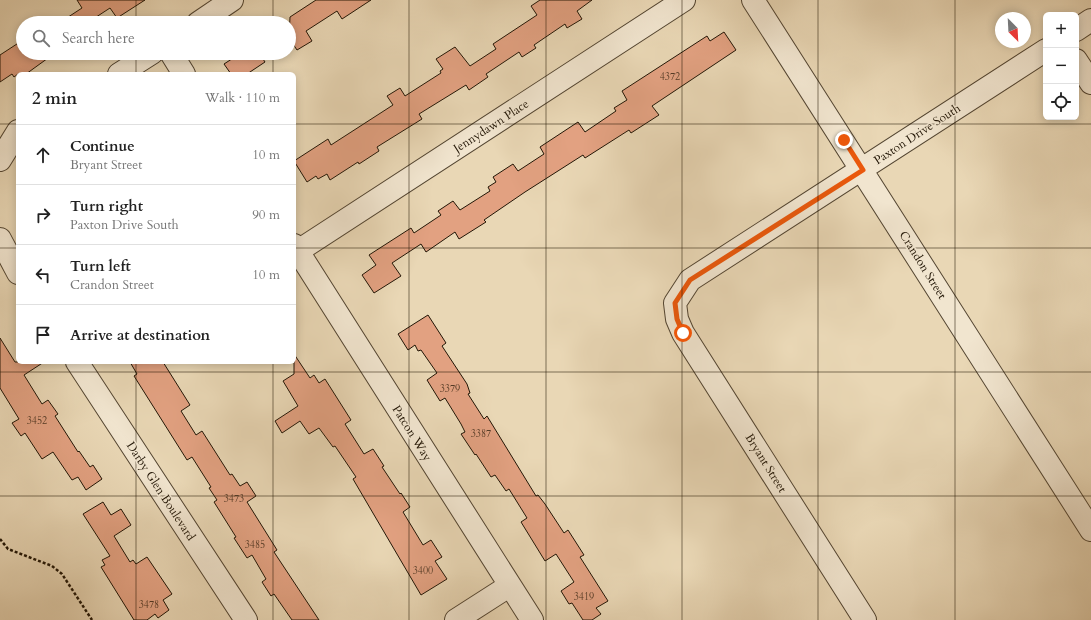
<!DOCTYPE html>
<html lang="en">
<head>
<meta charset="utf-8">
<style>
	body { margin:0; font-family:Cardo,serif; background:#f2f2f2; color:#222 }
	.controls { position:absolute; right:12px; top:12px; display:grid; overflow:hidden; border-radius:6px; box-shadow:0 2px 10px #0003 }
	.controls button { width:36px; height:36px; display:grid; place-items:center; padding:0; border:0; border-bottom:1px solid #e0e0e0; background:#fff; color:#222; font:20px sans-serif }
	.compass { position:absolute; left:995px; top:12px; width:36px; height:36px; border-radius:50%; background:#fff; box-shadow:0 2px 10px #0003; rotate:156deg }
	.stop { position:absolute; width:12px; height:12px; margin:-9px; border:3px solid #ea580c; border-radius:50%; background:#fff }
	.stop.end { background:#ea580c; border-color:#fff; box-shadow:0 1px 4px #0008 }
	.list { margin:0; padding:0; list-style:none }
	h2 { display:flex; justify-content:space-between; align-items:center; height:52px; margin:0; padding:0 16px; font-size:17px }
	h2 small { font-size:13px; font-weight:400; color:#767676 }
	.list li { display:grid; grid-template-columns:26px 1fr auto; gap:12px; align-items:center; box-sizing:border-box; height:60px; padding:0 16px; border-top:1px solid #e0e0e0 }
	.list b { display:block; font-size:15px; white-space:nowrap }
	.list p { margin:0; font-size:13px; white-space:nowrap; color:#767676 }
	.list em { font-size:13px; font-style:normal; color:#767676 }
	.icon { flex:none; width:22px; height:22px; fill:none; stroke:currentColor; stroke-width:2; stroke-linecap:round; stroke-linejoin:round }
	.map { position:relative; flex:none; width:1091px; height:620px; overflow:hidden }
	.search { position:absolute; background:#fff; box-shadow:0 2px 10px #0003; left:16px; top:16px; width:280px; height:44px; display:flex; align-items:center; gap:10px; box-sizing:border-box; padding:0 14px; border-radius:22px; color:#767676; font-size:15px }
	.panel { position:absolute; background:#fff; box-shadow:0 2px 10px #0003; left:16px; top:72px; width:280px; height:292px; border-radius:6px }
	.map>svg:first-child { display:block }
</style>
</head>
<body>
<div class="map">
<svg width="1091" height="620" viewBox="0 0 1091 620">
	<rect width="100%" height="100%" fill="#e9d7b5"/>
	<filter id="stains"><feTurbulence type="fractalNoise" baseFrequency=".005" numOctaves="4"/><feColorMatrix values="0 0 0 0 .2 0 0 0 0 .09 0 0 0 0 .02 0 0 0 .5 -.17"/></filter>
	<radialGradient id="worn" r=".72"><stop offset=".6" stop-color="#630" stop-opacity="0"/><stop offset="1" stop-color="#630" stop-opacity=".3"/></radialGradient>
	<path fill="#e2a181" stroke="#221606" d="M77,0H145L117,18L110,8L87,23H59L82,8Z
		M316,0H371L342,19L337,11L306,31L312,41L297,50L289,38L290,17Z
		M540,0H592L577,11L582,19L567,28L565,24L534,45L536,48L522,57L519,52L486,74L488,77L469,90L466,85L419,114L422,119L377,147L379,151L359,164L358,162L330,180L327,174L318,179L316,176L307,182L294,161L328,139L331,145L393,105L387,96L400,88L405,96L441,73L440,71L443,69L436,59L455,47L470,66L496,49L493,44L537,15L531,6Z
		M724,32L736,50L652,106L659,115L631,133L629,130L585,158L583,155L525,192L484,220L486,222L459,239L455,232L426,252L421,244L392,263L401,276L374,293L362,275L376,265L369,255L411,228L414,233L441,215L438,211L453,201L460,210L490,191L488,187L496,182L493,177L513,164L518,171L544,154L540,147L578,122L585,132L616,111L614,108L627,100L622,91L707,36L710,41Z
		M23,40V53H55L26,74H18L14,77L12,74L0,82V55Z
		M241,53H259L265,62L247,74H231L224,64Z
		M428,315L446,343L442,346L467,384L470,393L468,394L484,419L487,416L536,496L538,495L545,504L564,533L568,530L584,555L580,557L608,601L596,608L601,614L592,620H583L572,603L569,604L561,591L574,582L556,554L545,561L521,522L527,518L509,489L506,491L495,475L491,477L476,454L475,455L461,434L465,432L461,424L445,398L440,401L427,380L437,373L421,350L418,351L415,345L408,350L398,334Z
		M0,338L15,362H44L24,375L42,404L48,400L58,414L55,416L78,452L79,451L90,467L93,465L102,479L86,490L78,477L72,480L53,452L42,459L25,433L21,436L12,423L19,419L0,388Z
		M294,354L310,378L314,375L319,383L325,379L351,420L345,424L364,454L373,449L384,466L382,467L400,494L401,493L410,507L403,512L423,545L431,540L442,557L435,561L447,579L421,595L353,479L356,477L335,446L333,447L319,428L309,434L300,421L282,433L275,421L298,406L283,381L294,374Z
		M130,362H163L190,405L181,411L196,435L202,431L230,475L232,474L240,486L247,482L256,496L247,502L277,550L274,552L319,620H292L274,594L271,596L262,582L266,579L252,555L247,558L234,538L236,537L214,502L217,500L209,488L211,487L192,457L187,460L134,376L137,374Z
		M103,502L111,515L121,509L131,525L114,536L130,562L133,560L136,564L147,557L172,594L163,600L169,610L158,618L155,614L147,620H134L101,567L105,565L102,560L110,556L83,514Z"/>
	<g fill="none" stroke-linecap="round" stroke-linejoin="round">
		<defs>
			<path id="minor" d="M753,0L1091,530
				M198,23L232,0
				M1076,30L1091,20
				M171,53L184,74
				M1076,60L1091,83
				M119,74L152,53
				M0,160L18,131
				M0,239L18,273
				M294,245L532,620
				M298,251L684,0
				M77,362L246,620
				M456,620L509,586
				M865,620L683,333L677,319L675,303L690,280L1046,50"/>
		</defs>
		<use href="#minor" stroke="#544632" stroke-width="24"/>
		<path stroke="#221606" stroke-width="2.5" stroke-dasharray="3 2" stroke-linecap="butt" d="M0,539L8,549L52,566L62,574L92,620"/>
		<use href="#minor" stroke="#f1e5cf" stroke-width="22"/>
	</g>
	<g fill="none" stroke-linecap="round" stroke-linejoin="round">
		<path stroke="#ea580c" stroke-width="5" d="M683,333L677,319L675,303L690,280L863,170L844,140"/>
	</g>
	<path fill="none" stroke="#221606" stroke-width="1" stroke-opacity="0.55" d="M136,0V23M273,0V23M409,0V620M546,0V620M682,0V620M818,0V620M955,0V620M136,53V74M273,53V74M0,124H18M294,124H1091M0,248H18M294,248H1091M136,362V620M273,362V620M0,372H1091M0,496H1091"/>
	<g text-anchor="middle" stroke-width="3" stroke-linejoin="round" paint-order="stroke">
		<g font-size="10" fill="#523925">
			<text x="670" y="80">4372</text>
			<text x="450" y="392">3379</text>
			<text x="37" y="424">3452</text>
			<text x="481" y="437">3387</text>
			<text x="234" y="502">3473</text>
			<text x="255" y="548">3485</text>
			<text x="423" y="574">3400</text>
			<text x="584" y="600">3419</text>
			<text x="149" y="608">3478</text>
		</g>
		<g font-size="12" fill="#221606" stroke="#f1e5cf">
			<text transform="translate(491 126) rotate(-33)" y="4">Jennydawn Place</text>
			<text transform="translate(917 134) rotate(-33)" y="4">Paxton Drive South</text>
			<text transform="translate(923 265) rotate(58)" y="4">Crandon Street</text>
			<text transform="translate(412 433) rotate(58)" y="4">Patcon Way</text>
			<text transform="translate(766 463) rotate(58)" y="4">Bryant Street</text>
			<text transform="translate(161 491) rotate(57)" y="4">Darby Glen Boulevard</text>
		</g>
	</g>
	<rect width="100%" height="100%" filter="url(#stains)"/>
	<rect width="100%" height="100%" fill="url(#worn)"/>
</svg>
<div class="controls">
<button>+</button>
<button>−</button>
<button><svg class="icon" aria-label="locate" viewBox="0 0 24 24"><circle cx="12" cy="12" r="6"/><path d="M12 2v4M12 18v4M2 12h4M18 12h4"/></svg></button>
</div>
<svg class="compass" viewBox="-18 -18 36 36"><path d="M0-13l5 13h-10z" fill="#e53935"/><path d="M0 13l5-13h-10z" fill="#767676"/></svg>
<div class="stop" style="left:683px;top:333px"></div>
<div class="stop end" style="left:844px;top:140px"></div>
<div class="search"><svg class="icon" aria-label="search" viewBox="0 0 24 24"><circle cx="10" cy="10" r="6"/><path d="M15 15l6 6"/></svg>Search here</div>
<section class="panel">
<h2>2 min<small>Walk · 110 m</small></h2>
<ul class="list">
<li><svg class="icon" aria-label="ahead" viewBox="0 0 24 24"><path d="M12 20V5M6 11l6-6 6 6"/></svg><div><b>Continue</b><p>Bryant Street</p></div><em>10 m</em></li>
<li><svg class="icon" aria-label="right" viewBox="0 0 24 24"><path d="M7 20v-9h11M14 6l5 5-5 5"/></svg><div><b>Turn right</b><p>Paxton Drive South</p></div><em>90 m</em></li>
<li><svg class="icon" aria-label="left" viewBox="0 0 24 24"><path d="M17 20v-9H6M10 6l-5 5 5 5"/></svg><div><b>Turn left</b><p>Crandon Street</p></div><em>10 m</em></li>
<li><svg class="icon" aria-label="arrive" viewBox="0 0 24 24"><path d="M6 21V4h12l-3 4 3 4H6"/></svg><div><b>Arrive at destination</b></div></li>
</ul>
</section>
</div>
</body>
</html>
